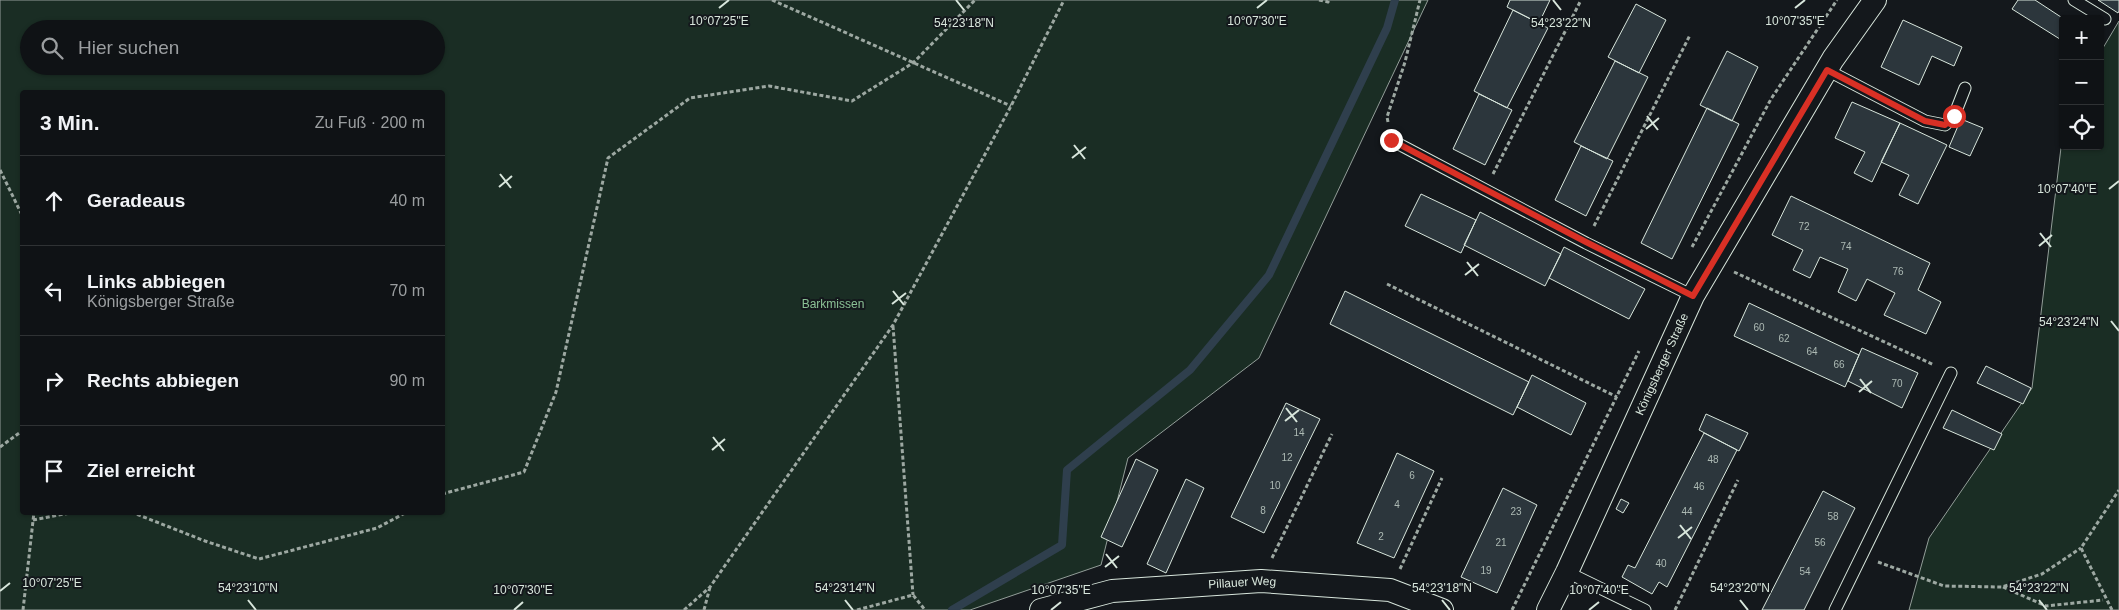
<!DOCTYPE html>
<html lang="de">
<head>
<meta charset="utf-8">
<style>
	body { margin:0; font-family:Helvetica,sans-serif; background:#181b1e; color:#f1f3f6 }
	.controls { position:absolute; right:15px; top:15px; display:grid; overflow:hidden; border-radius:5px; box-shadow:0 1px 4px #0004 }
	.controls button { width:45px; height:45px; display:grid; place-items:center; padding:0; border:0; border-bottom:1px solid #2f3234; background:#0f1215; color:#f1f3f6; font:25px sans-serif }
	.stop { position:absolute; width:15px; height:15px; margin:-11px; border:4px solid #d93025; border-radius:50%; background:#fff }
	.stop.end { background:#d93025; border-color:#fff; box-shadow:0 1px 5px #0008 }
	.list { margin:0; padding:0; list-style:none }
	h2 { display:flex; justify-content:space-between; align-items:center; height:65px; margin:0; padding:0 20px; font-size:21px }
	h2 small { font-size:16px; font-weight:400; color:#9b9ea0 }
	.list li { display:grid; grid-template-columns:32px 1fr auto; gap:15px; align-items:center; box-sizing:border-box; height:90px; padding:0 20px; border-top:1px solid #2f3234 }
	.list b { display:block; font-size:19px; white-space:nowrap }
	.list p { margin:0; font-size:16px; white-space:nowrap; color:#9b9ea0 }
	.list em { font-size:16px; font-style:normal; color:#9b9ea0 }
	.icon { flex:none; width:28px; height:28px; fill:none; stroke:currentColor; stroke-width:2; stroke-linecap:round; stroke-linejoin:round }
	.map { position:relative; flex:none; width:2119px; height:610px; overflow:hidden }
	.search { position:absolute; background:#0f1215; box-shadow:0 1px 4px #0004; left:20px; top:20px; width:425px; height:55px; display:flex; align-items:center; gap:12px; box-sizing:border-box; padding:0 18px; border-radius:28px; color:#9b9ea0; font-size:19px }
	.panel { position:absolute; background:#0f1215; box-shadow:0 1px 4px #0004; left:20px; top:90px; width:425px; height:425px; border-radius:5px }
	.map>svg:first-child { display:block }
</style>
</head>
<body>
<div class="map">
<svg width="2119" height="610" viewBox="0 0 2119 610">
	<rect width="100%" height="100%" fill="#14181c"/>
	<path fill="#1a2d24" stroke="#939e99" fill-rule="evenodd" d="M0,0H1428L1259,358L1128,458L1101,565L970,610H0ZM29,29H436V66H29ZM22,92H442V512H22Z
		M2119,21V610H1909L1929,538L2032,388L2063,131V146H2100V53Z"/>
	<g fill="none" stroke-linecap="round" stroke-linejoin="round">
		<path stroke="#2f3f4d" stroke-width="8" d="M952,610L1062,545L1067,470L1190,370L1269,275L1387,28L1395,0"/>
	</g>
	<path fill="#2c363c" stroke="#d8e6dc" d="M1510,0H1550L1539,23L1507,7Z
		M2018,0H2035L2064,19H2063V41L2012,9Z
		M2098,0H2119V11L2118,13Z
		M1636,4L1666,20L1639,73L1608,57Z
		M1513,10L1548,28L1507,108L1474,91Z
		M1903,20L1962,47L1954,66L1932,56L1919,85L1881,67Z
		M1727,51L1758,67L1732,121L1700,105Z
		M1615,61L1648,77L1607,159L1574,142Z
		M1479,94L1512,110L1485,165L1453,149Z
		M1852,102L1900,123L1872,182L1854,173L1865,152L1835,138Z
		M1707,108L1739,124L1672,259L1641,243Z
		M1961,119L1983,128L1970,156L1949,147Z
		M1900,123L1947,145L1918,204L1899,195L1909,175L1881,162Z
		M1581,146L1613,161L1586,216L1555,200Z
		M1421,194L1476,220L1461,253L1405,226Z
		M1791,196L1930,263L1918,290L1941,302L1926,334L1884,315L1895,293L1867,279L1856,301L1838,292L1848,269L1820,257L1810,278L1793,270L1803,250L1772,235Z
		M1480,212L1561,254L1545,286L1464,245Z
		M1564,247L1645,289L1629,319L1549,278Z
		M1345,291L1529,382L1513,415L1330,324Z
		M1749,303L1859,355L1845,387L1734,336Z
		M1862,348L1918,373L1902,408L1848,381Z
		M1986,366L2031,388L2023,404L1977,383Z
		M1532,375L1586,403L1571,435L1517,407Z
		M1286,403L1320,419L1264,533L1231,517Z
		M1952,410L2002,434L1994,450L1943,428Z
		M1706,414L1748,433L1739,451L1699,430Z
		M1704,433L1737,450L1667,587L1659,582L1652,594L1622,577L1628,565L1635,568Z
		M1397,453L1434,471L1394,558L1357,543Z
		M1136,459L1158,470L1122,547L1101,537Z
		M1186,479L1204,488L1166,573L1147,564Z
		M1503,488L1537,505L1497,593L1461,577Z
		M1823,491L1855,508L1804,610H1762Z
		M1621,499L1629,503L1623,513L1616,509Z"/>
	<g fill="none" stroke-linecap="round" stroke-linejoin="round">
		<defs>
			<path id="lane" d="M2074,0L2105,19
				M1827,70L1925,121L1945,125L1954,116L1965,88
				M1391,140L1586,243L1693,296
				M1567,572L1645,610
				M1835,610L1951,373"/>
			<g id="street">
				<path id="s1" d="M1041,610L1112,591L1261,581L1390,590L1442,610"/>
				<path id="s2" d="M1548,610L1567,572L1693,296L1833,59L1875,0"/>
			</g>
		</defs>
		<use href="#lane" stroke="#d8e6dc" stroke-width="13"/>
		<use href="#street" stroke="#d8e6dc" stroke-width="24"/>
		<path stroke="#9da8a2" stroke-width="3" stroke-dasharray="4 2.5" stroke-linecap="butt" d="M772,0L1011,106
			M1319,0L1328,2L1329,0
			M1388,122L1387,117L1405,62L1420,0
			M0,170L22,215
			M1493,174L1581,0
			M1594,226L1690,35
			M1692,247L1771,99L1837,0
			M1734,272L1934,365
			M1387,284L1617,397
			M893,326L913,595
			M0,447L22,431
			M442,494L524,472L556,392L608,158L690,98L769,86L852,101L913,63L975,0
			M131,512L205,541L259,559L377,528L407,512
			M33,520L75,512
			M1272,558L1332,434
			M1878,562L1944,586L2002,587L2042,574L2081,548
			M1400,569L1442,478
			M2003,587L2046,606L2103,600
			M23,610L34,512
			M684,610L710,587L893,325L1011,106L1064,0
			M704,610L710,587
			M857,610L913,595L925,610
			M1512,610L1639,351
			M1675,610L1738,480
			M2112,610L2081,548L2119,490"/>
		<use href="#lane" stroke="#14181c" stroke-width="11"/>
		<use href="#street" stroke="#14181c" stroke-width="22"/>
	</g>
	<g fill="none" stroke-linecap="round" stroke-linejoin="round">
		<path stroke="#d93025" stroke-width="6" d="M1391,140L1586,242L1693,296L1827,70L1925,121L1945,125L1954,116"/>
	</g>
	<path fill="none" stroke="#d8e6dc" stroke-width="2" d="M956,0L964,10M1553,0L1561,10M719,8L729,0M1257,8L1267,0M1795,8L1805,0M1647,116L1658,130M1646,129L1659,118M1074,145L1085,159M1072,158L1086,147M500,174L511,188M499,187L512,176M2109,189L2119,181M2040,233L2051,247M2039,246L2052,235M1467,262L1478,276M1465,275L1479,264M893,291L904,305M892,304L906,293M2111,321L2119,331M1860,379L1871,393M1859,392L1872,381M1286,408L1297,422M1285,421L1299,410M713,437L724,451M712,450L725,439M1680,525L1691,539M1678,538L1692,527M1106,554L1117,568M1105,567L1119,556M0,591L10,583M248,600L256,610M845,600L853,610M1442,600L1450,610M1740,600L1748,610M2039,600L2047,610M514,610L523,602M1051,610L1061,602M1589,610L1599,602"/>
	<g text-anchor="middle" stroke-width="4" stroke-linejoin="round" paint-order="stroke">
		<g font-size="10" fill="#adbab4">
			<text x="1804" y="230">72</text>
			<text x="1846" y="250">74</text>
			<text x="1898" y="275">76</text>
			<text x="1759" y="331">60</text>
			<text x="1784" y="342">62</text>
			<text x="1812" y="355">64</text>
			<text x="1839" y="368">66</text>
			<text x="1897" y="387">70</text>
			<text x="1299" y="436">14</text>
			<text x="1287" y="461">12</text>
			<text x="1713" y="463">48</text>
			<text x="1412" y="479">6</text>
			<text x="1275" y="489">10</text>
			<text x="1699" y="490">46</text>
			<text x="1397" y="508">4</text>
			<text x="1263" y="514">8</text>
			<text x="1516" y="515">23</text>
			<text x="1687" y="515">44</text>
			<text x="1833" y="520">58</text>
			<text x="1381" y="540">2</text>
			<text x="1501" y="546">21</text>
			<text x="1820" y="546">56</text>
			<text x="1661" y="567">40</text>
			<text x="1486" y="574">19</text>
			<text x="1805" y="575">54</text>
		</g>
		<g font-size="12" fill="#8ac095" stroke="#14181c">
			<text x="833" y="308">Barkmissen</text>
		</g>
		<g font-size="12" fill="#d8e6dc" stroke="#14181c">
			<text dy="4" stroke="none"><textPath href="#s2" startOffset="271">Königsberger Straße</textPath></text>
			<text dy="4" stroke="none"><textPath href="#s1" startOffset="204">Pillauer Weg</textPath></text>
		</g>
	</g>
	<g font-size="12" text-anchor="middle" fill="#d8e6dc" stroke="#14181c" stroke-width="4" stroke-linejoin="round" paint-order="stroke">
		<text x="719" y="25">10°07'25"E</text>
		<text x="1257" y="25">10°07'30"E</text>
		<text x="1795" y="25">10°07'35"E</text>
		<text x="964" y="27">54°23'18"N</text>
		<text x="1561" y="27">54°23'22"N</text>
		<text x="2067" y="193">10°07'40"E</text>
		<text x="2069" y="326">54°23'24"N</text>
		<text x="52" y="587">10°07'25"E</text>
		<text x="248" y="592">54°23'10"N</text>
		<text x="845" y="592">54°23'14"N</text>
		<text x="1442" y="592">54°23'18"N</text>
		<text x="1740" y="592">54°23'20"N</text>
		<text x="2039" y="592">54°23'22"N</text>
		<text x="523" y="594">10°07'30"E</text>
		<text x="1061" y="594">10°07'35"E</text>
		<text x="1599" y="594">10°07'40"E</text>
	</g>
</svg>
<div class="controls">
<button>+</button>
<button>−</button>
<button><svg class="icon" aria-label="locate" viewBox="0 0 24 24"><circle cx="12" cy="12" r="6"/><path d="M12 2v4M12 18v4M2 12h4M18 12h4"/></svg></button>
</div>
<div class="stop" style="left:1954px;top:116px"></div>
<div class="stop end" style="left:1391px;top:140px"></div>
<div class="search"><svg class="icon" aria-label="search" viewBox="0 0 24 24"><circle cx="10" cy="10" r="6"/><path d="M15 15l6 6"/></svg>Hier suchen</div>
<section class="panel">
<h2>3 Min.<small>Zu Fuß · 200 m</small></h2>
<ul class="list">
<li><svg class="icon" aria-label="ahead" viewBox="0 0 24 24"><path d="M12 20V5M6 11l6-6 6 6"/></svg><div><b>Geradeaus</b></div><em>40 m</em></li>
<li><svg class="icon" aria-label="left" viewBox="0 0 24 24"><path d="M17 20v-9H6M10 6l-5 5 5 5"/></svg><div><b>Links abbiegen</b><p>Königsberger Straße</p></div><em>70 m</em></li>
<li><svg class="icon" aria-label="right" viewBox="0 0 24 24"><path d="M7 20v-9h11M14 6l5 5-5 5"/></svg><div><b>Rechts abbiegen</b></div><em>90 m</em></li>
<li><svg class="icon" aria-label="arrive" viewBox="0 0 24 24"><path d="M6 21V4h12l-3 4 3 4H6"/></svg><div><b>Ziel erreicht</b></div></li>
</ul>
</section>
</div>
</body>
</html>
